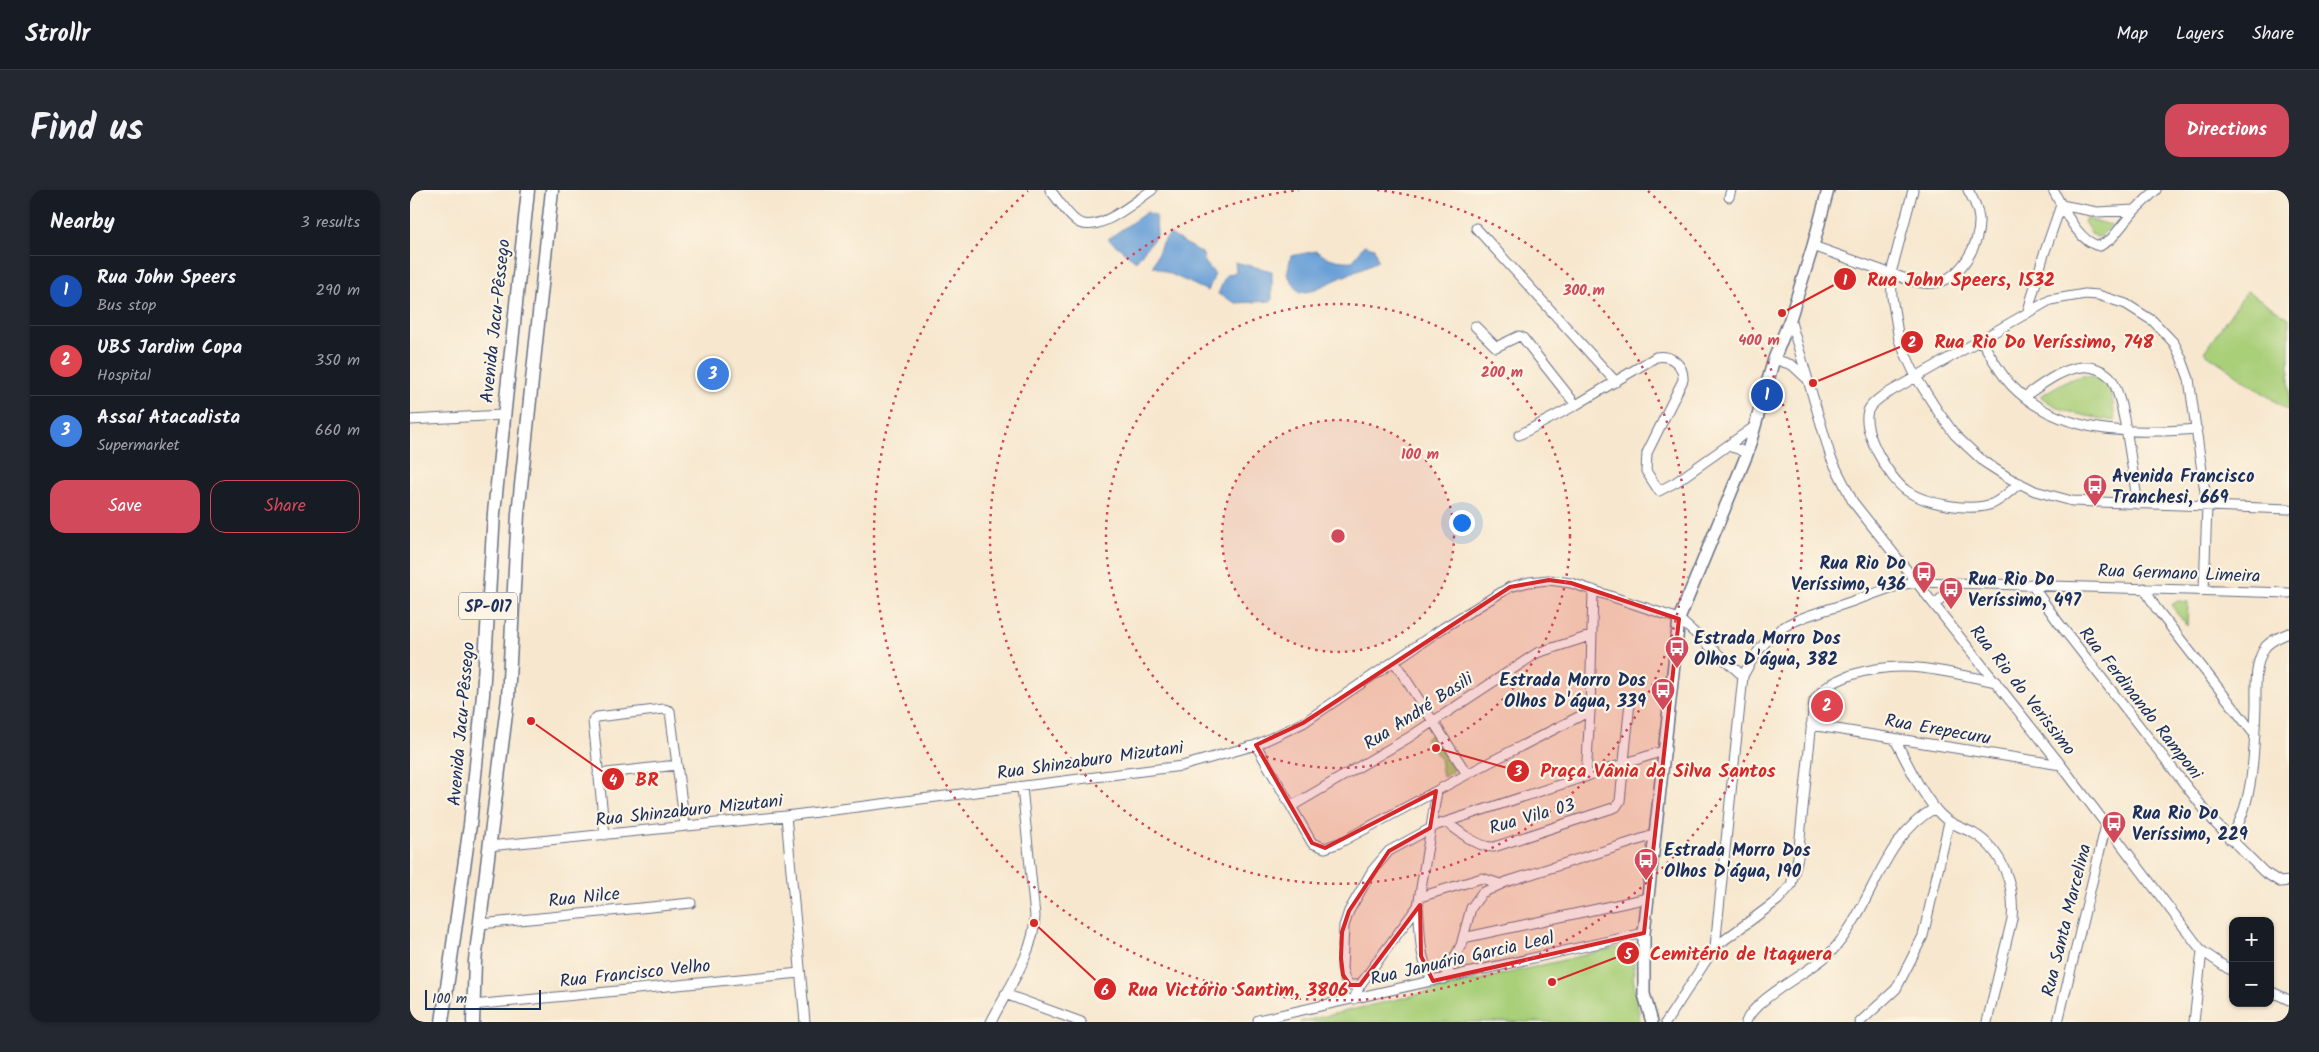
<!DOCTYPE html>
<html lang="en">
<head>
<meta charset="utf-8">
<style>
	body { margin:0; font-family:Kalam,sans-serif; background:#242831; color:#f1f3f6 }
	.controls { position:absolute; right:15px; bottom:15px; display:grid; overflow:hidden; border-radius:10px; box-shadow:0 1px 4px #0004 }
	.controls button { width:45px; height:45px; display:grid; place-items:center; padding:0; border:0; border-bottom:1px solid #363941; background:#171b24; color:#f1f3f6; font:25px sans-serif }
	.scale { position:absolute; left:15px; bottom:12px; width:116px; box-sizing:border-box; padding-left:5px; border:2px solid #1b2f5e; border-top:0; font-size:14px; line-height:18px; white-space:nowrap; color:#1b2f5e; -webkit-text-stroke:4px #fcf5e5; paint-order:stroke }
	.you { position:absolute; left:1051px; top:332px; width:18px; height:18px; margin:-12px; border:4px solid #fff; border-radius:50%; background:#1a73e8; box-shadow:0 0 0 8px #1a73e833 }
	.badge { display:grid; place-items:center; width:32px; height:32px; border-radius:50%; background:#d1495b; color:#fff; font-size:16px; font-weight:700 }
	.pin { position:absolute; translate:-50% -50%; border:2px solid #fff; box-shadow:0 1px 5px #0006 }
	.list { margin:0; padding:0; list-style:none }
	h2 { display:flex; justify-content:space-between; align-items:center; height:65px; margin:0; padding:0 20px; font-size:21px }
	h2 small { font-size:16px; font-weight:400; color:#9ea1a6 }
	.list li { display:grid; grid-template-columns:32px 1fr auto; gap:15px; align-items:center; box-sizing:border-box; height:70px; padding:0 20px; border-top:1px solid #363941 }
	.list b { display:block; font-size:19px; white-space:nowrap }
	.list p { margin:0; font-size:16px; white-space:nowrap; color:#9ea1a6 }
	.list em { font-size:16px; font-style:normal; color:#9ea1a6 }
	.actions { display:flex; gap:10px; padding:15px 20px }
	.actions a { flex:1; padding:11px 0; border:1px solid #d1495b; border-radius:15px; text-align:center; font-size:18px; color:#d1495b }
	.actions .main { background:#d1495b; color:#fff }
	.map { position:relative; flex:none; width:1879px; height:832px; overflow:hidden; border-radius:15px }
	header { display:flex; align-items:center; gap:30px; box-sizing:border-box; height:70px; padding:0 25px; background:#171b24; border-bottom:1px solid #363941 }
	header strong { font-size:24px }
	nav { display:flex; gap:28px; margin-inline-start:auto; font-size:18px }
	.intro { display:flex; align-items:center; justify-content:space-between; box-sizing:border-box; height:120px; padding:0 30px }
	h1 { margin:0; font-size:35px }
	.button { padding:12px 22px; border-radius:15px; background:#d1495b; color:#fff; font-size:18px; font-weight:700 }
	main { display:flex; gap:30px; padding:0 30px }
	aside { flex:1; background:#171b24; border-radius:15px; box-shadow:0 1px 4px #0004 }
	.map>svg:first-child { display:block }
</style>
</head>
<body>
<header>
<strong>Strollr</strong>
<nav><a>Map</a><a>Layers</a><a>Share</a></nav>
</header>
<div class="intro"><h1>Find us</h1><a class="button">Directions</a></div>
<main>
<aside>
<h2>Nearby<small>3 results</small></h2>
<ul class="list">
<li><span class="badge" style="background:#1a4fb4">1</span><div><b>Rua John Speers</b><p>Bus stop</p></div><em>290 m</em></li>
<li><span class="badge" style="background:#e0444e">2</span><div><b>UBS Jardim Copa</b><p>Hospital</p></div><em>350 m</em></li>
<li><span class="badge" style="background:#3f7fe0">3</span><div><b>Assaí Atacadista</b><p>Supermarket</p></div><em>660 m</em></li>
</ul>
<div class="actions"><a class="main">Save</a><a>Share</a></div>
</aside>
<div class="map">
<svg width="1879" height="832" viewBox="0 0 1879 832">
	<rect width="100%" height="100%" fill="#fcf5e5"/>
	<filter id="ink" filterUnits="userSpaceOnUse"><feTurbulence type="fractalNoise" baseFrequency=".02" numOctaves="2"/><feDisplacementMap in="SourceGraphic" scale="10" xChannelSelector="R" yChannelSelector="G"/><feConvolveMatrix kernelMatrix="1 2 1 2 8 2 1 2 1" color-interpolation-filters="sRGB"/></filter>
	<filter id="wash" filterUnits="userSpaceOnUse"><feTurbulence type="fractalNoise" baseFrequency=".0096" numOctaves="4" result="noise"/><feDisplacementMap in="SourceGraphic" scale="20" xChannelSelector="R" yChannelSelector="G"/><feGaussianBlur stdDeviation="1.12" result="paint"/><feColorMatrix in="noise" values="0 0 0 0 0 0 0 0 0 0 0 0 0 0 0 0 0 1.4 0 .05"/><feComposite in="paint" operator="in"/></filter>
	<g filter="url(#wash)">
		<rect width="100%" height="100%" fill="#f7e7ce"/>
		<path fill="#a9cf79" stroke="#627f6c" d="M1675,29L1702,35L1691,46L1687,47L1682,44L1674,32Z
			M1837,101L1879,128V221L1794,162Z
			M1672,186C1703,185 1702,208 1705,231C1678,226 1652,224 1630,206L1656,191Z
			M1768,411L1778,412L1777,436L1761,415Z
			M1022,544L1044,581L1033,587L1030,568L1015,549Z
			M1226,753L1223,787L1230,832H890Z"/>
		<path fill="#6ba0d8" stroke="#43689b" d="M737,22L746,26L747,45L726,71L698,49Z
			M760,44L793,64L794,71L805,84L798,101L743,76L752,53Z
			M954,55L964,58L968,71L901,101L889,103L877,84L881,66L906,61C917,69 930,72 943,71Z
			M825,72L862,81V111L826,113L808,104L816,85L826,82Z"/>
	</g>
	<g filter="url(#ink)">
		<g fill="none" stroke-linecap="round" stroke-linejoin="round">
			<defs>
				<path id="minor" d="M640,0C648,9 655,22 665,30C685,47 724,12 742,0
					M1503,0L1481,83L1482,107L1489,150L1506,187L1527,220L1545,245L1574,272L1599,288L1625,301L1662,311L1879,319
					M1643,0C1653,17 1668,53 1690,56L1701,49L1725,20L1746,0
					M1319,7L1321,0
					M1651,15L1687,22L1725,20
					M1066,38L1206,192
					M1403,56L1499,90C1508,92 1517,95 1526,93C1552,87 1570,54 1569,29C1568,18 1563,9 1558,0
					M1618,121L1633,67L1651,15
					M1380,129L1421,268L1443,312L1651,575L1792,761L1823,782
					M1065,136L1086,157L1109,146L1113,148L1166,215
					M1570,148C1580,164 1589,183 1602,196C1651,246 1723,244 1787,239
					M1364,169L1382,175L1396,188
					M1614,207C1631,195 1651,179 1672,177C1682,176 1693,180 1700,187C1714,202 1723,289 1728,314
					M0,230L93,225
					M1109,245L1166,215L1246,167C1261,164 1274,175 1273,190L1237,263L1236,281L1249,301L1266,292L1344,237
					M1317,256L1328,259L1337,264
					M1610,293C1601,300 1592,310 1582,314C1560,322 1516,314 1497,301C1480,290 1451,241 1458,221C1460,215 1466,211 1471,207L1640,110L1675,104L1688,105L1716,114L1743,131L1764,153L1771,167L1779,189L1797,316L1794,400
					M1621,394L1648,432L1805,633L1854,682L1870,692L1879,691
					M1734,398L1746,418L1845,545
					M1525,415L1545,393
					M984,471L1057,584
					M1401,535L1651,575
					M1484,548C1498,573 1510,603 1530,624C1539,634 1551,637 1563,643C1593,660 1605,696 1602,729L1577,832
					M846,555L902,653L915,658L929,653L1082,571L1180,521L1183,400
					M188,584L267,575
					M1176,587L1180,521
					M882,616L998,548L1127,463L1180,446
					M376,626L395,832
					M1036,632C1049,641 1068,658 1084,657L1206,617L1210,611L1220,512
					M195,645L183,531L187,527L254,519L260,521L275,636
					M1819,649C1845,616 1844,555 1846,516C1846,497 1844,472 1856,456C1862,450 1871,446 1879,443
					M79,656L376,626L772,576L846,555L893,533L1033,438L1100,397L1119,392L1139,390L1161,393L1269,429L1333,486
					M1010,707L1072,688L1090,694
					M1008,716C1011,743 1008,768 1023,791
					M70,734L281,713
					M1053,748L1238,708
					M1305,757L1368,710L1381,695L1388,667L1404,511C1413,496 1426,491 1441,485C1494,468 1534,482 1586,492
					M1034,789L1051,755L1061,718L1072,703L1096,692L1244,645
					M950,795H940L935,790L932,779L934,736L939,721L962,681L979,661L1027,635L1256,560
					M1860,801L1879,810
					M595,804L671,832
					M944,809L950,795L1008,716L1027,601
					M63,815L390,783
					M848,830L1234,743
					M581,832C598,798 624,764 625,726L612,597
					M1256,832L1305,757L1333,486C1363,427 1391,430 1446,410C1468,403 1486,394 1509,392L1879,403
					M1336,832C1344,808 1401,782 1421,762C1463,718 1470,649 1525,618
					M1450,832L1486,799L1513,746L1539,632
					M1648,832L1696,635
					M1784,832L1792,761"/>
				<path id="major" d="M1242,832L1234,804V743L1269,429L1337,264L1364,169L1380,129L1403,56L1418,0"/>
				<path id="highway" d="M32,832L60,635L73,505L84,323L118,0
					M63,832L65,771L98,508L108,324L142,0"/>
			</defs>
			<use href="#minor" stroke="#686f85" stroke-width="11"/>
			<use href="#major" stroke="#686f85" stroke-width="14"/>
			<use href="#highway" stroke="#686f85" stroke-width="15"/>
			<use href="#minor" stroke="#fff" stroke-width="9"/>
			<use href="#major" stroke="#fff" stroke-width="11"/>
			<use href="#highway" stroke="#fff" stroke-width="12"/>
		</g>
	</g>
	<path fill="#d62828" fill-opacity="0.2" stroke="#d62828" stroke-width="4" stroke-linejoin="round" d="M1139,390L1161,393L1269,429L1234,743L1023,791L1011,766L1010,715L950,795H940L933,785L931,768L932,742L939,721L979,661L1020,638L1026,601L915,658L902,653L846,555L893,533L1100,397Z"/>
	<circle cx="928" cy="346" r="116" fill="#d1495b" fill-opacity=".12"/>
	<g fill="none" stroke="#d1495b" stroke-width="2.5" stroke-dasharray="2.5 5">
		<circle cx="928" cy="346" r="116"/>
		<circle cx="928" cy="346" r="232"/>
		<path d="M967 0A348 348 0 1 1 889 0"/>
		<path d="M1238 1A464 464 0 1 1 618 1"/>
	</g>
	<defs>
		<symbol id="bus-pin" viewBox="-11 -11 22 30"><path d="M0 17L-7.5 6A9.5 9.5 0 1 1 7.5 6Z" fill="#d1495b" stroke="#fcf5e5"/><path d="M-5-6H5V4H4V6H2V4H-2V6H-4V4H-5ZM-3.5-4V0h7V-4ZM-3.5 1.2v1.5H-2V1.2ZM2 1.2v1.5H3.5V1.2Z" fill="#fff"/></symbol>
	</defs>
	<g fill-rule="evenodd">
		<use href="#bus-pin" x="1671" y="282" width="28" height="38"/>
		<use href="#bus-pin" x="1500" y="369" width="28" height="38"/>
		<use href="#bus-pin" x="1527" y="385" width="28" height="38"/>
		<use href="#bus-pin" x="1253" y="444" width="28" height="38"/>
		<use href="#bus-pin" x="1239" y="486" width="28" height="38"/>
		<use href="#bus-pin" x="1690" y="619" width="28" height="38"/>
		<use href="#bus-pin" x="1222" y="656" width="28" height="38"/>
	</g>
	<g text-anchor="middle" stroke-width="4.5" stroke-linejoin="round" paint-order="stroke">
		<rect fill="#fcf5e5" stroke="#5e6a86" stroke-width="1" x="49" y="402.5" width="58" height="27" rx="4"/>
		<g font-size="16" font-weight="bold" fill="#1b2f5e">
			<text x="78" y="422">SP-017</text>
		</g>
		<g font-size="18" fill="#1b2f5e" stroke="#fcf5e5">
			<text transform="translate(85 131) rotate(-84)" y="6">Avenida Jacu-Pêssego</text>
			<text transform="translate(1769 383) rotate(2)" y="6">Rua Germano Limeira</text>
			<text transform="translate(1613 500) rotate(52)" y="6">Rua Rio do Verissimo</text>
			<text transform="translate(1731 513) rotate(52)" y="6">Rua Ferdinando Ramponi</text>
			<text transform="translate(1008 521) rotate(-33)" y="6">Rua André Basili</text>
			<text transform="translate(51 534) rotate(-85)" y="6">Avenida Jacu-Pêssego</text>
			<text transform="translate(1528 539) rotate(10)" y="6">Rua Erepecuru</text>
			<text transform="translate(680 570) rotate(-8)" y="6">Rua Shinzaburo Mizutani</text>
			<text transform="translate(279 620) rotate(-6)" y="6">Rua Shinzaburo Mizutani</text>
			<text transform="translate(1122 626) rotate(-16)" y="6">Rua Vila 03</text>
			<text transform="translate(174 707) rotate(-6)" y="6">Rua Nilce</text>
			<text transform="translate(1656 730) rotate(-76)" y="6">Rua Santa Marcelina</text>
			<text transform="translate(1052 768) rotate(-13)" y="6">Rua Januário Garcia Leal</text>
			<text transform="translate(225 783) rotate(-6)" y="6">Rua Francisco Velho</text>
		</g>
		<g font-size="18" font-weight="bold" fill="#1b2f5e" stroke="#fcf5e5" text-anchor="start">
			<text x="1702" y="292">Avenida Francisco<tspan x="1702" dy="21">Tranchesi, 669</tspan></text>
			<text x="1496" y="379" text-anchor="end">Rua Rio Do<tspan x="1496" dy="21">Veríssimo, 436</tspan></text>
			<text x="1558" y="395">Rua Rio Do<tspan x="1558" dy="21">Veríssimo, 497</tspan></text>
			<text x="1284" y="454">Estrada Morro Dos<tspan x="1284" dy="21">Olhos D'água, 382</tspan></text>
			<text x="1236" y="496" text-anchor="end">Estrada Morro Dos<tspan x="1236" dy="21">Olhos D'água, 339</tspan></text>
			<text x="1722" y="629">Rua Rio Do<tspan x="1722" dy="21">Veríssimo, 229</tspan></text>
			<text x="1254" y="666">Estrada Morro Dos<tspan x="1254" dy="21">Olhos D'água, 190</tspan></text>
		</g>
	</g>
	<circle cx="928" cy="346" r="8" fill="#d1495b" stroke="#fcf5e5" stroke-width="2.5"/>
	<g font-size="15" text-anchor="middle" font-weight="bold" fill="#d1495b" stroke="#fcf5e5" stroke-width="4.5" stroke-linejoin="round" paint-order="stroke">
		<text x="1174" y="105">300 m</text>
		<text x="1349" y="155">400 m</text>
		<text x="1092" y="187">200 m</text>
		<text x="1010" y="269">100 m</text>
	</g>
	<path fill="none" stroke="#d62828" stroke-width="2" d="M1372 123L1435 89M1403 193L1502 152M1026 558L1108 581M121 531L203 589M1142 792L1218 763M624 733L695 799"/>
	<g fill="#d62828" stroke="#fcf5e5" stroke-width="2">
		<circle cx="1372" cy="123" r="5"/>
		<circle cx="1403" cy="193" r="5"/>
		<circle cx="1026" cy="558" r="5"/>
		<circle cx="121" cy="531" r="5"/>
		<circle cx="1142" cy="792" r="5"/>
		<circle cx="624" cy="733" r="5"/>
		<circle cx="1435" cy="89" r="12"/>
		<circle cx="1502" cy="152" r="12"/>
		<circle cx="1108" cy="581" r="12"/>
		<circle cx="203" cy="589" r="12"/>
		<circle cx="1218" cy="763" r="12"/>
		<circle cx="695" cy="799" r="12"/>
	</g>
	<g font-size="15" text-anchor="middle" font-weight="bold" fill="#fff">
		<text x="1435" y="95">1</text>
		<text x="1502" y="157">2</text>
		<text x="1108" y="586">3</text>
		<text x="203" y="595">4</text>
		<text x="1218" y="769">5</text>
		<text x="695" y="805">6</text>
	</g>
	<g font-size="19" text-anchor="middle" font-weight="bold" fill="#d62828" stroke="#fcf5e5" stroke-width="4.5" stroke-linejoin="round" paint-order="stroke">
		<text x="1551" y="96">Rua John Speers, 1532</text>
		<text x="1634" y="158">Rua Rio Do Veríssimo, 748</text>
		<text x="1248" y="587">Praça Vânia da Silva Santos</text>
		<text x="237" y="596">BR</text>
		<text x="1331" y="770">Cemitério de Itaquera</text>
		<text x="828" y="806">Rua Victório Santim, 3806</text>
	</g>
</svg>
<div class="controls">
<button>+</button>
<button>−</button>
</div>
<div class="scale">100 m</div>
<div class="you"></div>
<div class="pin badge" style="left:1357px;top:205px;background:#1a4fb4">1</div>
<div class="pin badge" style="left:1417px;top:516px;background:#e0444e">2</div>
<div class="pin badge" style="left:303px;top:184px;background:#3f7fe0">3</div>
</div>
</main>
</body>
</html>
